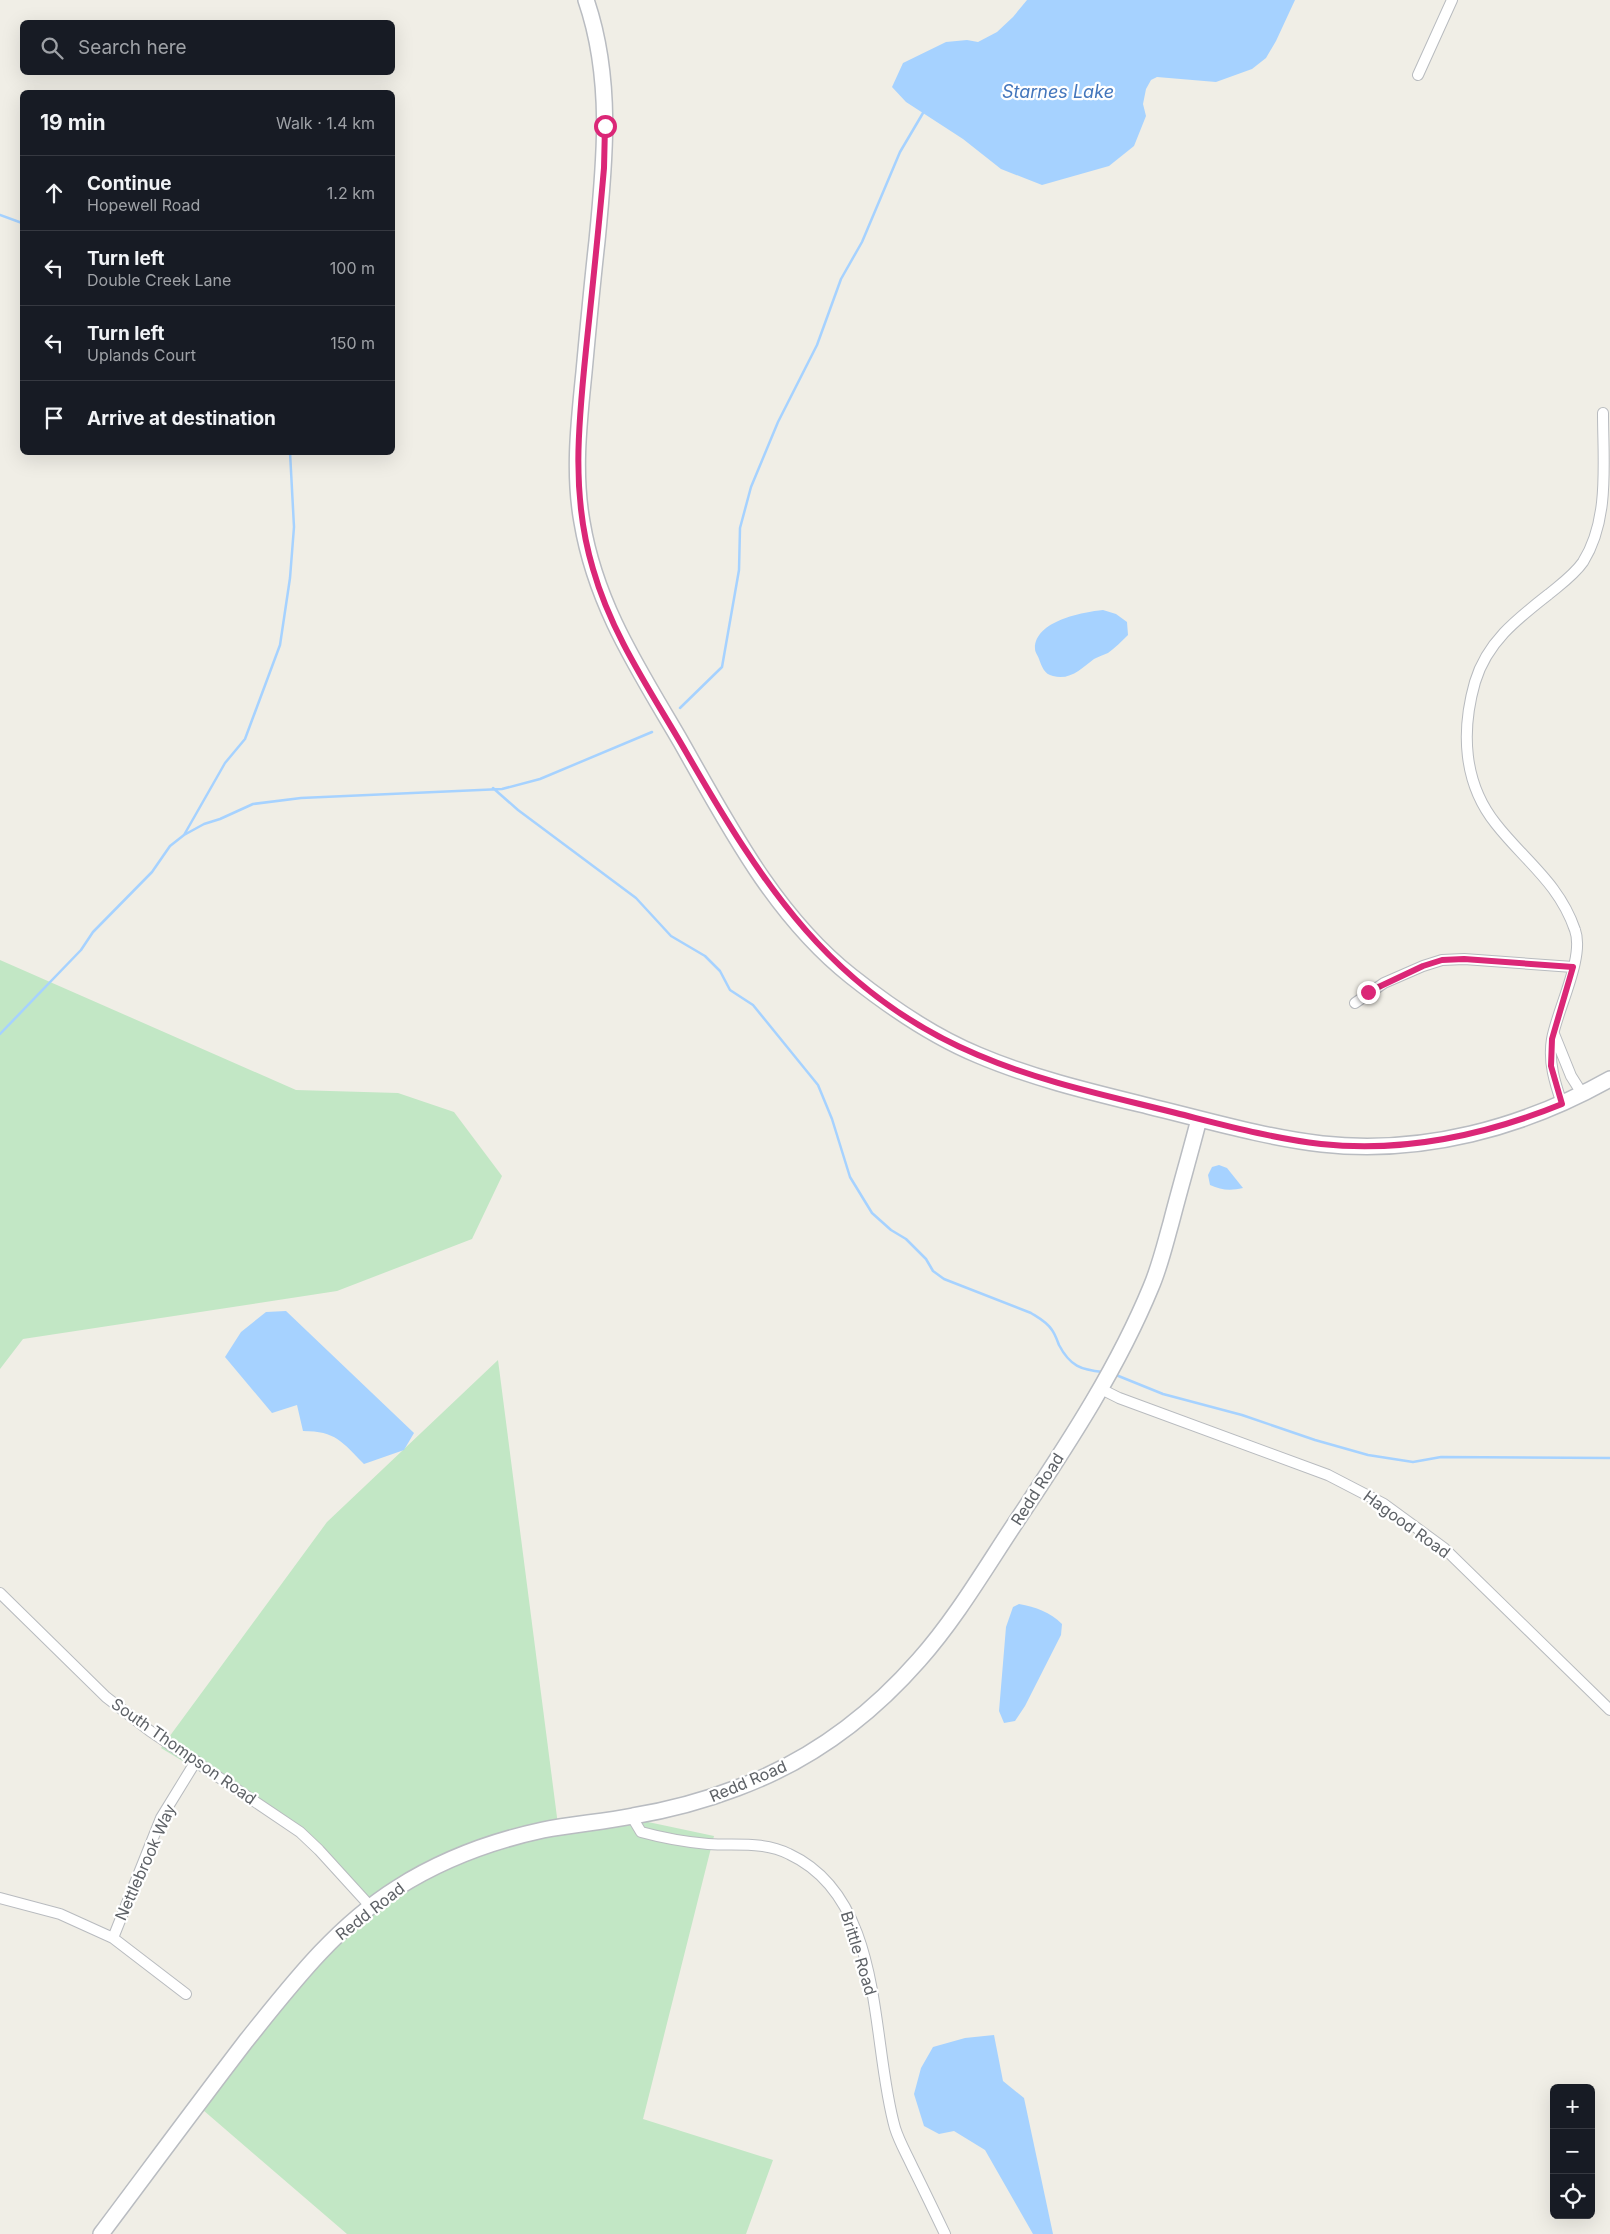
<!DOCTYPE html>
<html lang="en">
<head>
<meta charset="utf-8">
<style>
	body { margin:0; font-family:Inter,sans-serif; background:#20242c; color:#f1f3f6 }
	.controls { position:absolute; right:15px; bottom:15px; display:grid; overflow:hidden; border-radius:8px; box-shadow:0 5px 20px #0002 }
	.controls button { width:45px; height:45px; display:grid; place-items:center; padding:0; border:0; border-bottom:1px solid #363941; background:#171b24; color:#f1f3f6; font:25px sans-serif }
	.stop { position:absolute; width:15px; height:15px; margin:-11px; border:4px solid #db2777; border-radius:50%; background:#fff }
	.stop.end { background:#db2777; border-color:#fff; box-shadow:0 1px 5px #0008 }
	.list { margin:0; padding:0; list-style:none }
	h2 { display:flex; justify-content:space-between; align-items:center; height:65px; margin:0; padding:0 20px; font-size:21px }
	h2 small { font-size:16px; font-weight:400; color:#9ea1a6 }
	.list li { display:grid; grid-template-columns:32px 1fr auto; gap:15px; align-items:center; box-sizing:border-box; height:75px; padding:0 20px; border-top:1px solid #363941 }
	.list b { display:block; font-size:19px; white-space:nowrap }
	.list p { margin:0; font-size:16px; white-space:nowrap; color:#9ea1a6 }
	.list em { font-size:16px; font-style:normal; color:#9ea1a6 }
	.icon { flex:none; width:28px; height:28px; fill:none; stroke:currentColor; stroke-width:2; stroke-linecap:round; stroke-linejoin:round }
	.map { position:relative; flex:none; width:1610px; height:2234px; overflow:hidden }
	.search { position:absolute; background:#171b24; box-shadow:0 5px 20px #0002; left:20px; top:20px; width:375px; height:55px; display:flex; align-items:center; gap:12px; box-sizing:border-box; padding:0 18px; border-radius:8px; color:#9ea1a6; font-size:19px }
	.panel { position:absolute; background:#171b24; box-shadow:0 5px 20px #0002; left:20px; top:90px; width:375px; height:365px; border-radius:8px }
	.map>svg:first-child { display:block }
</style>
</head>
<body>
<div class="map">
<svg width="1610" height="2234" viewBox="0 0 1610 2234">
	<rect width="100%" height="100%" fill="#f0eee6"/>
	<path fill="#c2e7c5" d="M0,960L296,1090L398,1093L454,1112L502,1176L472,1239L337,1291L23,1339L0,1369Z
		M498,1360L558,1825L634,1819L714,1836L643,2119L773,2160L746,2234H347L203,2110L267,2011L371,1908L280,1820L161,1748L327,1522Z"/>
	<path fill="#a6d2ff" d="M1027,0H1295L1276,41L1266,58L1252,69L1216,82L1157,77L1151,80L1146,89L1143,104L1146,116L1134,146L1109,166L1042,185L1001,169L963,139L906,102L892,87L903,63L946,42L967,40L978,42L997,32L1013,17Z
		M1103,610L1116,614L1127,622L1128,635C1121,642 1115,648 1108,653C1103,655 1098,657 1094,659C1082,668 1070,681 1053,676C1044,674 1042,667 1039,659C1038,656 1035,652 1035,649C1034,621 1083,612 1103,610Z
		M1219,1165L1227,1168L1243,1188C1230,1191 1221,1190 1210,1185L1208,1175L1212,1167Z
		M286,1311L414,1433L404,1450L364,1464C342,1442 336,1431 303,1431L297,1405L272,1413L225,1357L241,1332L266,1312Z
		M1019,1604C1036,1607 1050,1612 1062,1624L1061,1635L1025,1706L1015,1721L1004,1723L999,1711L1006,1627L1013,1607Z
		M994,2035L1003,2081L1024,2098L1053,2234H1033L985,2150L954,2131L939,2134L924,2126L914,2094L921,2068L933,2047L965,2038Z"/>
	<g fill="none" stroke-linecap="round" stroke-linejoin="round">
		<path stroke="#a6d2ff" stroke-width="2.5" d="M0,215L22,223
			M680,708L722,667L739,570L740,528L751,487L778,422L817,345L841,279L862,242L900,152L923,113
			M493,788L518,810L636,898L671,936L705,956L720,971L730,990L753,1005L818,1085L832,1119L850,1177L872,1213L891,1230L906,1239L926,1259L933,1271L944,1279L1031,1313C1039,1318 1047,1322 1052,1330C1055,1334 1057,1340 1059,1345C1070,1366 1081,1370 1103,1372
			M184,835L225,763L245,739L280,645L290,578L294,527L290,452
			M0,1034L81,950L93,932L152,872L170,846L184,835L204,824L220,819L253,804L301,798L502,789L540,779L652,732
			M1116,1375L1163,1394L1242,1415L1315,1440L1368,1455L1413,1462L1441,1457L1610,1458"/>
		<defs>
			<path id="street" d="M1418,75L1452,0
				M1355,1003L1384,983L1423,966L1442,960L1464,959L1573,967
				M1554,1034L1571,1076L1583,1095
				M1562,1104C1555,1083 1548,1062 1552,1039C1557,1010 1585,957 1575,930C1559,883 1524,860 1496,824C1463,783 1461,731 1475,682C1487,642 1517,619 1549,594C1561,584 1574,575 1583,562C1610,519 1603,462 1603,413
				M1101,1389L1119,1398L1328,1475L1384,1504L1444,1548L1610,1710
				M0,1593L106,1697L150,1731L300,1832L319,1850L370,1906
				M632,1817L641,1832C663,1838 685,1842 708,1844C736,1846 763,1841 789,1854C886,1899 870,2041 895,2128C899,2141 906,2153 912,2166C923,2188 934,2211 945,2234
				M0,1898L60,1914L113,1938L186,1994
				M113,1938L161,1818L196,1761"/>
			<path id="secondary" d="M586,0C613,78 605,161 597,241C592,285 588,329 584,372C579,422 573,472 582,522C596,606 639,670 681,742C728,825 775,916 851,976C890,1007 932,1036 978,1055C1032,1078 1091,1092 1148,1106C1206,1120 1263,1137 1322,1144C1422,1155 1523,1128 1610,1079
				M101,2234C149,2170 197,2105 246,2041C291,1985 335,1927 397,1888C441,1860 492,1841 543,1830C573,1824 603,1822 633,1816C669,1810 703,1801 737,1788C808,1762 869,1717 919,1660C959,1615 990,1560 1024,1510C1071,1439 1118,1367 1151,1287C1160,1266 1165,1244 1171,1223C1180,1188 1190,1154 1199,1119"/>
		</defs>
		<use href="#street" stroke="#b8bbbf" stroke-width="12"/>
		<use href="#secondary" stroke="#b9bcc1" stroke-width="18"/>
		<use href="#street" stroke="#fff" stroke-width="10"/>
		<use href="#secondary" stroke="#fff" stroke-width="15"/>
	</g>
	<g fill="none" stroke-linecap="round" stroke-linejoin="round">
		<path stroke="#db2777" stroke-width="6" d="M605,126L604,168C599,225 593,283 587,340C579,418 570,493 593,569C612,636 652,693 686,752C762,884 832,994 978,1055C1041,1082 1109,1096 1176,1113C1224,1125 1271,1138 1321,1144C1404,1153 1486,1135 1562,1104L1551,1066L1552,1039L1573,967L1464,959L1442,960L1423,966L1368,992"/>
	</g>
	<g text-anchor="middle" stroke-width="4.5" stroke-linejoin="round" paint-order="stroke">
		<g font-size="16" fill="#5d6166" stroke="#fff">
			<text transform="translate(1037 1489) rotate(-57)" y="6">Redd Road</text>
			<text transform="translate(1407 1524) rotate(36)" y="6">Hagood Road</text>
			<text transform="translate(184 1751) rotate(35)" y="6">South Thompson Road</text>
			<text transform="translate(748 1781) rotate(-23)" y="6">Redd Road</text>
			<text transform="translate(145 1862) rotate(-66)" y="6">Nettlebrook Way</text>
			<text transform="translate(370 1911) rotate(-38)" y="6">Redd Road</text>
			<text transform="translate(859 1953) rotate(73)" y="6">Brittle Road</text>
		</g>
		<g font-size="18" font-style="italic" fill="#4376bc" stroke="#fff">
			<text x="1058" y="98">Starnes Lake</text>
		</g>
	</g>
</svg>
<div class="controls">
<button>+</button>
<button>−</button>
<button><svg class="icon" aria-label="locate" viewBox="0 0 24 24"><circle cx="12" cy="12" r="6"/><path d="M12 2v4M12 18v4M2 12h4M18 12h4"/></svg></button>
</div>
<div class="stop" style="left:605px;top:126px"></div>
<div class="stop end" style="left:1368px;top:992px"></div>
<div class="search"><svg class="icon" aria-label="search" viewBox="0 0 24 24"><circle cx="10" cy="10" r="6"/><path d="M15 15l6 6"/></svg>Search here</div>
<section class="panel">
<h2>19 min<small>Walk · 1.4 km</small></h2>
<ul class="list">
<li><svg class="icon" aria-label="ahead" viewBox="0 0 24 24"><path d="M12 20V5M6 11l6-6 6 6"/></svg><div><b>Continue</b><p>Hopewell Road</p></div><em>1.2 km</em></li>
<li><svg class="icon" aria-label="left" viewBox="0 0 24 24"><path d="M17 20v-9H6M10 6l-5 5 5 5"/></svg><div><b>Turn left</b><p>Double Creek Lane</p></div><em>100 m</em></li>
<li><svg class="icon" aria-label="left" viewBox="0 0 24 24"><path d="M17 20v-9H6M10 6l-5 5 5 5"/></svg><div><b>Turn left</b><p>Uplands Court</p></div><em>150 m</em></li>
<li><svg class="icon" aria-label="arrive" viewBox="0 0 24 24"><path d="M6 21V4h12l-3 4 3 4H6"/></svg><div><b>Arrive at destination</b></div></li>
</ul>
</section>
</div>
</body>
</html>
